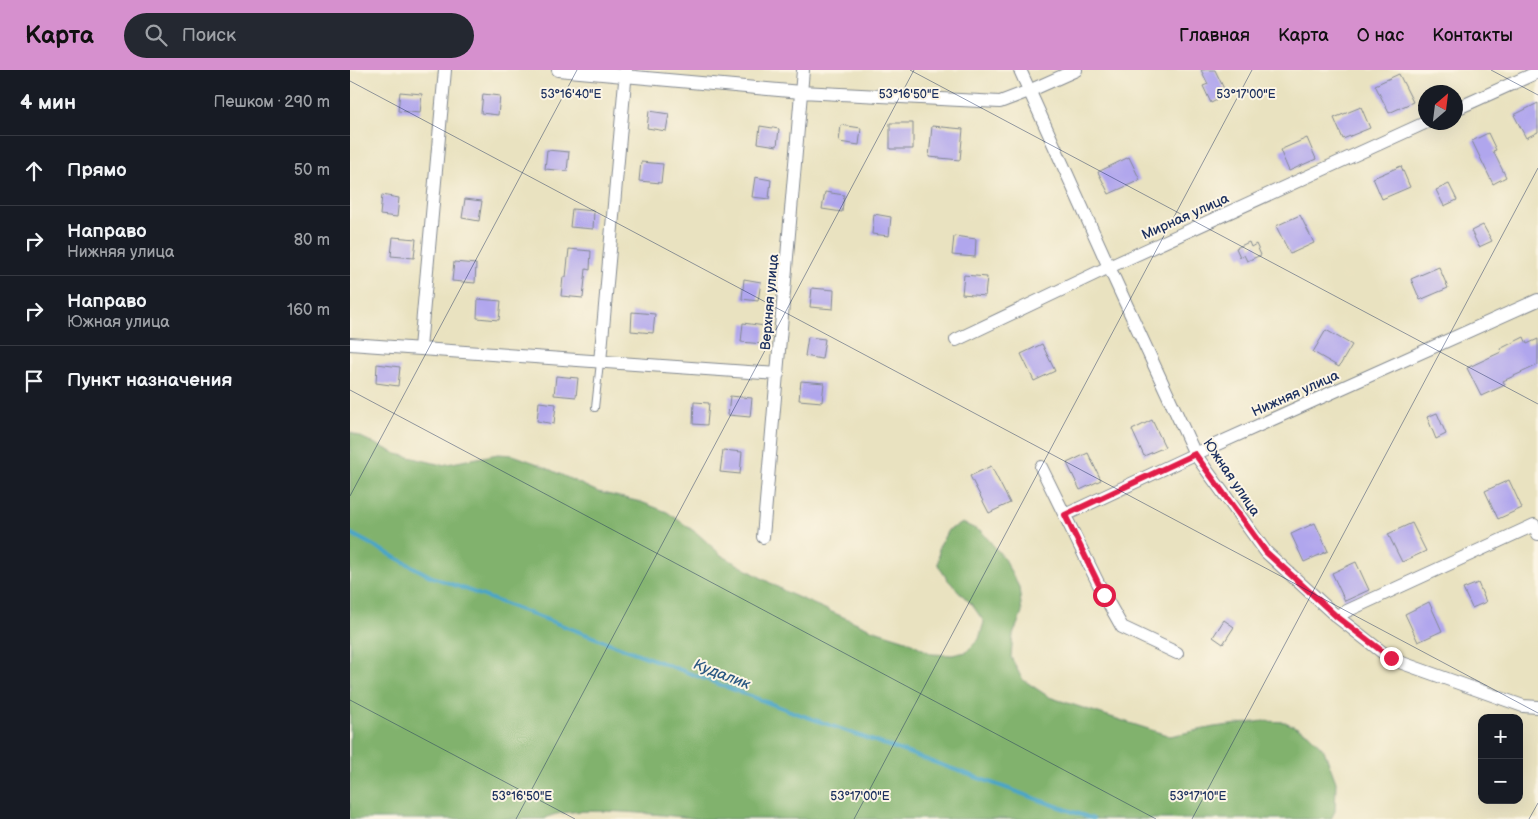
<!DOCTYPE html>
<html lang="ru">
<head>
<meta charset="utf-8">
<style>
	body { margin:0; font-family:"Balsamiq Sans",sans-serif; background:#242831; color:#f1f3f6 }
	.controls { position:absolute; right:15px; bottom:15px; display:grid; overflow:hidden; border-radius:10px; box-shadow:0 5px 20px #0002 }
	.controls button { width:45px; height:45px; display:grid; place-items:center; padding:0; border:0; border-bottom:1px solid #363941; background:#171b24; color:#f1f3f6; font:25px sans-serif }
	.compass { position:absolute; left:1068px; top:15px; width:45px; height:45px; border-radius:50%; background:#171b24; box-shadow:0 5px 20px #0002; rotate:28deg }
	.stop { position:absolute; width:15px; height:15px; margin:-11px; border:4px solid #e11d48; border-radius:50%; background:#fff }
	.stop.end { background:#e11d48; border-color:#fff; box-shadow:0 1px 5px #0008 }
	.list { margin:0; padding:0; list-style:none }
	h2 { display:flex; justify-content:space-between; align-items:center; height:65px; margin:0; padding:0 20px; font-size:21px }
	h2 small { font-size:16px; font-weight:400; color:#9ea1a6 }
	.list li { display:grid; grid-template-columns:32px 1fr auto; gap:15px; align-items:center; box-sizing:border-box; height:70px; padding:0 20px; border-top:1px solid #363941 }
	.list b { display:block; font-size:19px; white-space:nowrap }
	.list p { margin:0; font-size:16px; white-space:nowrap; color:#9ea1a6 }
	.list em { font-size:16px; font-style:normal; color:#9ea1a6 }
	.icon { flex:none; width:28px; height:28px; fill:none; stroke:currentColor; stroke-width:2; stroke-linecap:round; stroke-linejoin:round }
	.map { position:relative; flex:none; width:1188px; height:749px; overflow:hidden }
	header { display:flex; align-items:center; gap:30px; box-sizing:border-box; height:70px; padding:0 25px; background:#d690ce; color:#111 }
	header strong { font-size:24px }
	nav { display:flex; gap:28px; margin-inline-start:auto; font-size:18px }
	.search { width:350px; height:45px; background:#242831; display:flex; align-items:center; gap:12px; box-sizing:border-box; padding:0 18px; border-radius:28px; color:#9ea1a6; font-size:19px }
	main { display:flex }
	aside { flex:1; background:#171b24 }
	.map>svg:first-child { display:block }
</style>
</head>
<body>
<header>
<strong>Карта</strong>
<div class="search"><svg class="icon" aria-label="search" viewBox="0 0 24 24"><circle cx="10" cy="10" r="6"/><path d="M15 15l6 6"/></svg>Поиск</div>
<nav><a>Главная</a><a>Карта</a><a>О нас</a><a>Контакты</a></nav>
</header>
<main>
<aside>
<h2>4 мин<small>Пешком · 290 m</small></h2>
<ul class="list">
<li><svg class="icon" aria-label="ahead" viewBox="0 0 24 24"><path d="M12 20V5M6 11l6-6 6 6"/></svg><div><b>Прямо</b></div><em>50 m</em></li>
<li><svg class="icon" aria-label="right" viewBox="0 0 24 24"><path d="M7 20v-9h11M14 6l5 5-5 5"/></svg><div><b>Направо</b><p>Нижняя улица</p></div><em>80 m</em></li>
<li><svg class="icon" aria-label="right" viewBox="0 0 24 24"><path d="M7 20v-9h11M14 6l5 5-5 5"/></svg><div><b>Направо</b><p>Южная улица</p></div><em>160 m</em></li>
<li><svg class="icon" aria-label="arrive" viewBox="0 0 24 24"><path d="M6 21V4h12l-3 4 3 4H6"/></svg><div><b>Пункт назначения</b></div></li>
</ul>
</aside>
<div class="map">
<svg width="1188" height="749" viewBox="0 0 1188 749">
	<rect width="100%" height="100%" fill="#fcf5e5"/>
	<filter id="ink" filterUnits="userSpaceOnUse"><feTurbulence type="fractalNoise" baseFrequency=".02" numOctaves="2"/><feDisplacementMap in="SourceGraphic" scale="10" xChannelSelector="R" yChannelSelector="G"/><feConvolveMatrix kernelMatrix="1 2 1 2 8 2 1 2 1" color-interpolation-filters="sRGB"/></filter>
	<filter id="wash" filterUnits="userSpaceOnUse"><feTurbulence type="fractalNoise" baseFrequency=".0096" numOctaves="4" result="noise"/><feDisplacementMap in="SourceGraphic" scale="20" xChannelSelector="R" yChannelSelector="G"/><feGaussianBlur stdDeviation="1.12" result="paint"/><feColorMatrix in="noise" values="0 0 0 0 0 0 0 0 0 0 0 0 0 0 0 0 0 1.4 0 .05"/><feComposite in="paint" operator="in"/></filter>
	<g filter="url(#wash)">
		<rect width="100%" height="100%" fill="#e9e2c0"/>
		<path fill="#81b26d" stroke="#4e7066" d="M0,362L47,384L92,395L148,384L163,385L188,394L248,422L291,432L317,442L348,464L371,485L438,523L521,559L556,570L582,584L602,585L616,582L629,569L634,552L623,536L597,509L588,495L589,477L598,460L613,453L632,462L653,487L669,517L672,543L663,565L661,587L672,609L699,627L820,666L864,657L913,651L935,652L958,663L974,680L986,712L985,741L981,749H351C324,746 213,733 195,749H0Z"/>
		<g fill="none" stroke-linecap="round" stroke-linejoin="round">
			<path stroke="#4aa5c8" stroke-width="4" d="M0,463L80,506L443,642L743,749"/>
		</g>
		<g id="blocks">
			<path fill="#b0a6ed" d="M851,0H865L877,25L861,33L853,16L858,14Z
				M1049,4L1063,32L1039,43L1025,15Z
				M50,22L72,24L70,43L48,41Z
				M133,24L150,26L148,45L131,43Z
				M1188,33V62L1176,68L1164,45Z
				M1011,37L1020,58L993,69L984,48Z
				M299,41L319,44L316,61L297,58Z
				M540,53H563V79H540Z
				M491,55L511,58L509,75L489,72Z
				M410,56L429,59L427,76L408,73Z
				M582,56L613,59L610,90L579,87Z
				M1138,63L1146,80L1143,81L1156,107L1143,114L1122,71Z
				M957,68L966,89L939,101L930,80Z
				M197,80L219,82L217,101L195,99Z
				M779,87L790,110L759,124L748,102Z
				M291,92L313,94L311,113L289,111Z
				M1051,96L1060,117L1032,129L1023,108Z
				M405,107L421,110L419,129L402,127Z
				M1099,114L1107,130L1094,136L1086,120Z
				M475,122L494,125L492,142L472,139Z
				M32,125L49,128L47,147L30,145Z
				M115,129L132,131L129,151L112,148Z
				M222,139L244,141L243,159L220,157Z
				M524,144L541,147L539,166L522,164Z
				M950,145L964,173L940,184L926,156Z
				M1133,155L1142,171L1129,177L1121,161Z
				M604,166L626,169L625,187L602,185Z
				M43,167L66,169L64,188L41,186Z
				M899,172L901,177L906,174L911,185L897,191L894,185L890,187L886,178Z
				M219,179L241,181L240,200L236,199L233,228L211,226L213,207H216Z
				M104,192L126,194L125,213L102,211Z
				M1089,197L1098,218L1070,230L1061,209Z
				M614,205L637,207L635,226L612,224Z
				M394,209L411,212L408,231L392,229Z
				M462,218L484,220L483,239L460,237Z
				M128,229L151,231L149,250L127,248Z
				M282,242L305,244L303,263L281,261Z
				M393,253L415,256L413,274L391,272Z
				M976,260L1002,275L989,297L963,282Z
				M458,267L475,269L472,289L455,286Z
				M1174,267L1177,274L1188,269V295L1153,311L1155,315L1131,326L1117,298L1151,282L1150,279Z
				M692,274L705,301L684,311L671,284Z
				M27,294L50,297L48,316L26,313Z
				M206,306L228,308L226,327L204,325Z
				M451,311L474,313L472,332L449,330Z
				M380,326L402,328L400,347L378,345Z
				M189,332L206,334L204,354L187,351Z
				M344,332L359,333L357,355L343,354Z
				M1087,343L1096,364L1086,369L1077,347Z
				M802,350L815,377L794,386L782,360Z
				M373,380L392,382L390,404L370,402Z
				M738,383L751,410L730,420L717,393Z
				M641,396L660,433L639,443L620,406Z
				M1159,410L1172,438L1148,449L1135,421Z
				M965,453L978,481L954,492L941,464Z
				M1062,453L1076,481L1052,492L1038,464Z
				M1006,492L1019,520L995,531L982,503Z
				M1128,513L1136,532L1122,538L1113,519Z
				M1079,532L1092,561L1068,572L1055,544Z
				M874,550L884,557L873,574L863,567Z"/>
		</g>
	</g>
	<g filter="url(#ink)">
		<use href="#blocks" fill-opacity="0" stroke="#82888f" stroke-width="1"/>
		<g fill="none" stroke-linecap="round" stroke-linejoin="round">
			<defs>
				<path id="service" d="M245,338L250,292"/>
				<path id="minor" d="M208,0L451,22L650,32L679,21L726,0
					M670,0L759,197L845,384L916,482L986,546L1041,589L1173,636L1188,637
					M1106,39L1188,2
					M606,270L759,197L1077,52
					M0,274L428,304
					M70,278L95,0
					M250,292L276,0
					M691,397L754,525L772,557L827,583
					M715,445L845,384L1188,230
					M413,467L453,0
					M986,546L1184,455L1188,464"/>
			</defs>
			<use href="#service" stroke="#82888f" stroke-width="8"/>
			<use href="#minor" stroke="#82888f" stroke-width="14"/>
			<use href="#service" stroke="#fff" stroke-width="6"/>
			<use href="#minor" stroke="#fff" stroke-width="12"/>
		</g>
	</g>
	<g fill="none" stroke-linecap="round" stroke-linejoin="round" filter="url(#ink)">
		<path stroke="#e11d48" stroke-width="6" d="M754,525L715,445L845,384L916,482L986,546L1041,588"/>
	</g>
	<path fill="none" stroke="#1b2f5e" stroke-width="1" stroke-opacity="0.45" d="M560,0L1188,334M1141,0L1188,25M0,11L1188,643M0,320L806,749M0,426L227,0M0,630L225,749M166,749L564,0M504,749L902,0M842,749L1188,98M1179,749L1188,733"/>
	<g text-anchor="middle" stroke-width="4" stroke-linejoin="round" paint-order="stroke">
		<g font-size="14" fill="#1b2f5e" stroke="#fcf5e5">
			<text transform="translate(835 146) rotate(-24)" y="5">Мирная улица</text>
			<text transform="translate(419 232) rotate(-85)" y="5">Верхняя улица</text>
			<text transform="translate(945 323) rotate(-24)" y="5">Нижняя улица</text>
			<text transform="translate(882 407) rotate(56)" y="5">Южная улица</text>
		</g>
		<g font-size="15" font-style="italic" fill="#2b5883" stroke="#fcf5e5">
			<text transform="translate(372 604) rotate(21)" y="5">Кудалик</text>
		</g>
	</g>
	<g font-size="12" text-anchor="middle" fill="#1b2f5e" stroke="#fcf5e5" stroke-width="4" stroke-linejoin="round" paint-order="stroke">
		<text x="221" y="28">53°16'40"E</text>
		<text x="559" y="28">53°16'50"E</text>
		<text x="896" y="28">53°17'00"E</text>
		<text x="172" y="730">53°16'50"E</text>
		<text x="510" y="730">53°17'00"E</text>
		<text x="848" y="730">53°17'10"E</text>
	</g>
</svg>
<div class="controls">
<button>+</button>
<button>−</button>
</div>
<svg class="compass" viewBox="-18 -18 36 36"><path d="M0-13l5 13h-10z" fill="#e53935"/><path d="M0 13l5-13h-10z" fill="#9ea1a6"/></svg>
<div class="stop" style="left:754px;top:525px"></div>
<div class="stop end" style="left:1041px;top:588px"></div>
</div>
</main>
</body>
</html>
